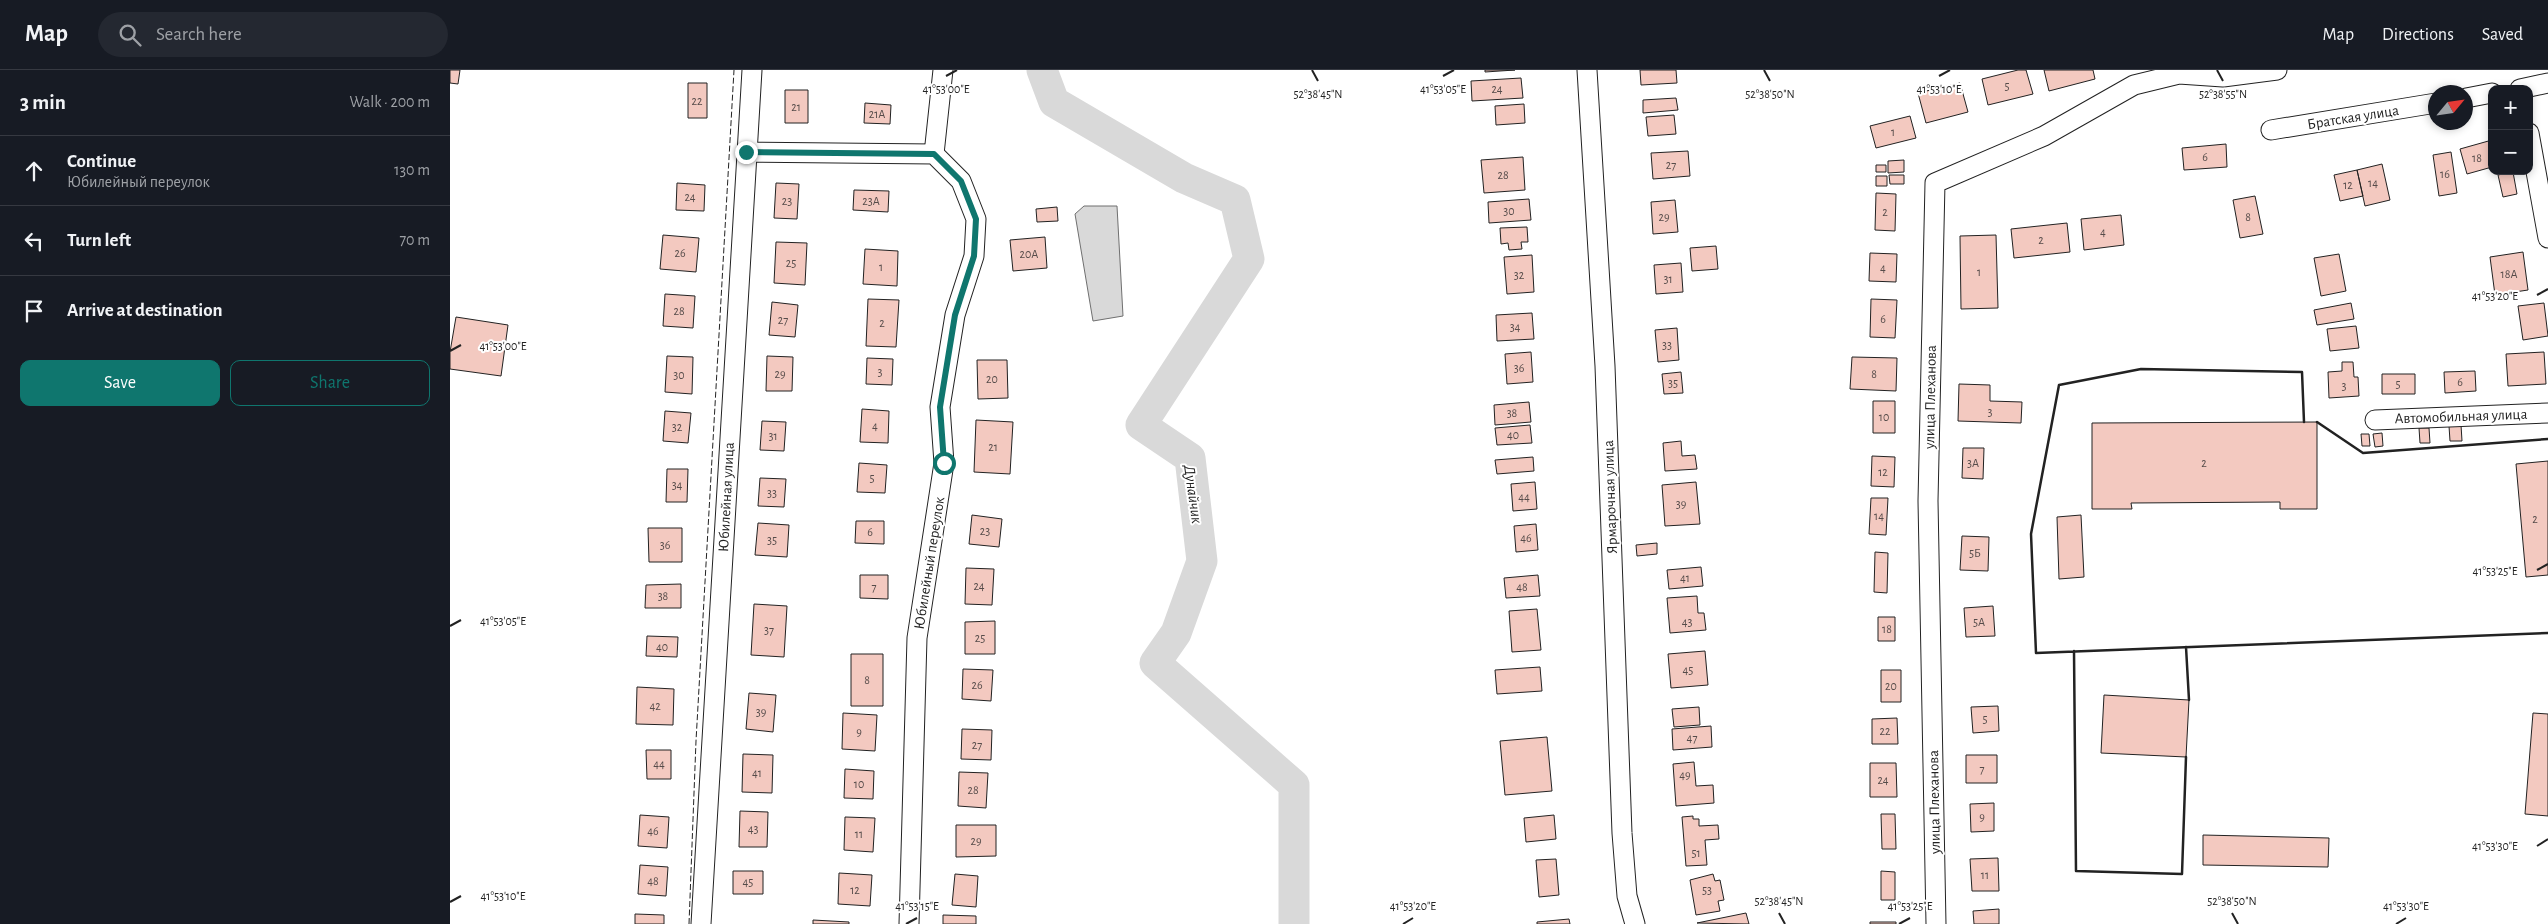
<!DOCTYPE html>
<html lang="en">
<head>
<meta charset="utf-8">
<style>
	body { margin:0; font-family:"Alegreya Sans",sans-serif; background:#242831; color:#f1f3f6 }
	.controls { position:absolute; right:15px; top:15px; display:grid; overflow:hidden; border-radius:10px; box-shadow:0 2px 8px #0003 }
	.controls button { width:45px; height:45px; display:grid; place-items:center; padding:0; border:0; border-bottom:1px solid #363941; background:#171b24; color:#f1f3f6; font:25px sans-serif }
	.compass { position:absolute; left:1978px; top:15px; width:45px; height:45px; border-radius:50%; background:#171b24; box-shadow:0 2px 8px #0003; rotate:61deg }
	.stop { position:absolute; width:15px; height:15px; margin:-11px; border:4px solid #0f766e; border-radius:50%; background:#fff }
	.stop.end { background:#0f766e; border-color:#fff; box-shadow:0 1px 5px #0008 }
	.list { margin:0; padding:0; list-style:none }
	h2 { display:flex; justify-content:space-between; align-items:center; height:65px; margin:0; padding:0 20px; font-size:21px }
	h2 small { font-size:16px; font-weight:400; color:#9ea1a6 }
	.list li { display:grid; grid-template-columns:32px 1fr auto; gap:15px; align-items:center; box-sizing:border-box; height:70px; padding:0 20px; border-top:1px solid #363941 }
	.list b { display:block; font-size:19px; white-space:nowrap }
	.list p { margin:0; font-size:16px; white-space:nowrap; color:#9ea1a6 }
	.list em { font-size:16px; font-style:normal; color:#9ea1a6 }
	.actions { display:flex; gap:10px; padding:15px 20px }
	.actions a { flex:1; padding:11px 0; border:1px solid #0f766e; border-radius:10px; text-align:center; font-size:18px; color:#0f766e }
	.actions .main { background:#0f766e; color:#fff }
	.icon { flex:none; width:28px; height:28px; fill:none; stroke:currentColor; stroke-width:2; stroke-linecap:round; stroke-linejoin:round }
	.map { position:relative; flex:none; width:2098px; height:854px; overflow:hidden }
	header { display:flex; align-items:center; gap:30px; box-sizing:border-box; height:70px; padding:0 25px; background:#171b24; border-bottom:1px solid #363941 }
	header strong { font-size:24px }
	nav { display:flex; gap:28px; margin-inline-start:auto; font-size:18px }
	.search { width:350px; height:45px; background:#242831; display:flex; align-items:center; gap:12px; box-sizing:border-box; padding:0 18px; border-radius:28px; color:#9ea1a6; font-size:19px }
	main { display:flex }
	aside { flex:1; background:#171b24 }
	.map>svg:first-child { display:block }
</style>
</head>
<body>
<header>
<strong>Map</strong>
<div class="search"><svg class="icon" aria-label="search" viewBox="0 0 24 24"><circle cx="10" cy="10" r="6"/><path d="M15 15l6 6"/></svg>Search here</div>
<nav><a>Map</a><a>Directions</a><a>Saved</a></nav>
</header>
<main>
<aside>
<h2>3 min<small>Walk · 200 m</small></h2>
<ul class="list">
<li><svg class="icon" aria-label="ahead" viewBox="0 0 24 24"><path d="M12 20V5M6 11l6-6 6 6"/></svg><div><b>Continue</b><p>Юбилейный переулок</p></div><em>130 m</em></li>
<li><svg class="icon" aria-label="left" viewBox="0 0 24 24"><path d="M17 20v-9H6M10 6l-5 5 5 5"/></svg><div><b>Turn left</b></div><em>70 m</em></li>
<li><svg class="icon" aria-label="arrive" viewBox="0 0 24 24"><path d="M6 21V4h12l-3 4 3 4H6"/></svg><div><b>Arrive at destination</b></div></li>
</ul>
<div class="actions"><a class="main">Save</a><a>Share</a></div>
</aside>
<div class="map">
<svg width="2098" height="854" viewBox="0 0 2098 854">
	<rect width="100%" height="100%" fill="#fff"/>
	<path fill="#d9d9d9" stroke="#6f6f6f" d="M634,136H667L673,246L643,251L625,144Z"/>
	<g fill="none" stroke-linecap="round" stroke-linejoin="round">
		<path stroke="#d9d9d9" stroke-width="31" d="M592,0L604,32L734,108L785,130L799,189L691,355L740,388L752,491L726,563L705,593L844,715V854"/>
	</g>
	<path fill="#f3c9c0" stroke="#222" d="M0,0H10L8,14L0,13Z
		M1035,0H1065L1035,2Z
		M1190,0H1226L1227,13L1191,15Z
		M1568,0H1576L1583,24L1538,35L1532,9Z
		M1594,0H1643L1645,9L1599,21Z
		M1071,8L1073,28L1022,31L1021,11Z
		M238,13H257V48H238Z
		M1510,13L1518,42L1476,53L1468,23Z
		M335,20H358V53H335Z
		M1226,28L1228,40L1193,43V30Z
		M415,33L441,35L440,54L414,53Z
		M1074,34L1075,53L1046,55L1045,36Z
		M1224,45L1226,64L1198,66L1196,47Z
		M1460,46L1466,68L1426,78L1420,56Z
		M2042,70V97L2017,104L2010,79Z
		M1776,74L1777,97L1734,100L1732,78Z
		M1238,81L1240,106L1203,109L1201,83Z
		M2001,82L2007,123L1989,126L1983,85Z
		M1073,87L1075,120L1034,123L1031,90Z
		M1454,90V102L1438,103V91Z
		M1932,94L1940,130L1915,136L1907,100Z
		M1426,95H1436V102H1426Z
		M1907,100L1913,126L1890,131L1884,105Z
		M2063,102L2067,124L2053,127L2048,105Z
		M1439,105H1454V114H1440Z
		M1426,106H1437V116H1426Z
		M227,113L255,115L254,141L226,140Z
		M326,113L349,114L347,149L324,148Z
		M404,120L439,121L438,142L403,140Z
		M1426,123L1446,124L1445,161L1425,160Z
		M1805,126L1813,164L1790,168L1783,130Z
		M1079,129L1081,150L1039,153L1038,132Z
		M1225,130L1228,162L1203,164L1201,132Z
		M607,137L608,151L587,152L586,139Z
		M1671,145L1674,175L1634,180L1631,149Z
		M1617,153L1620,182L1564,188L1561,159Z
		M1077,157L1078,172H1071L1072,179L1059,180L1058,173L1051,174L1050,158Z
		M213,165L249,168L246,202L210,199Z
		M1546,165L1548,238L1511,239L1510,166Z
		M595,167L597,198L563,201L560,170Z
		M326,172L357,173L355,215L324,213Z
		M1266,176L1268,199L1242,201L1240,178Z
		M415,179L448,181L447,216L413,214Z
		M2073,182L2078,220L2045,225L2040,187Z
		M1420,183L1447,184L1446,212L1419,211Z
		M1889,184L1896,221L1871,226L1864,188Z
		M1082,185L1084,222L1057,224L1054,187Z
		M1231,193L1233,222L1206,224L1204,195Z
		M215,224L245,226L243,258L213,256Z
		M418,229L449,230L446,277L416,276Z
		M1421,229L1447,230L1445,268L1420,267Z
		M322,232L348,235L345,267L319,265Z
		M1901,233L1904,249L1867,255L1864,240Z
		M2094,233L2098,266L2073,270L2068,236Z
		M1082,243L1084,269L1047,271L1046,245Z
		M6,247L58,255L51,306L0,299V282Z
		M1906,256L1909,278L1880,281L1877,259Z
		M1227,258L1229,290L1208,292L1205,260Z
		M1081,282L1083,312L1057,314L1055,284Z
		M2094,282L2096,314L2058,316L2056,284Z
		M217,286L243,287L242,324L215,322Z
		M317,286L343,287L342,321H316Z
		M1402,287L1447,288L1446,321L1400,319Z
		M417,288L443,289L442,315L416,314Z
		M527,290H557L558,328L528,329Z
		M1892,292H1903L1904,307H1908L1909,326L1879,328L1878,302L1892,301Z
		M2025,301L2026,321L1995,323L1994,302Z
		M1231,302L1233,323L1214,324L1212,304Z
		M1932,304H1965V324H1932Z
		M1509,314L1540,315V331L1572,332L1571,353L1508,351Z
		M1423,331H1445V363H1423Z
		M1079,332L1081,352L1045,355L1044,335Z
		M412,339L439,341L438,373L410,372Z
		M215,341L241,343L238,373L213,371Z
		M526,350L563,352L560,404L524,402Z
		M312,351L336,352L334,381L310,380Z
		M1867,352V439H1830V432L1681,433L1682,439H1642V353Z
		M1080,355L1082,373L1047,375L1045,358Z
		M2011,355L2012,371H2000L1999,356Z
		M1969,358H1979L1980,373H1970Z
		M1932,363L1933,376L1925,377L1923,364Z
		M1911,364H1919L1920,376H1912Z
		M1231,371L1232,386L1245,385L1247,399L1215,401L1213,373Z
		M1513,378H1534L1533,409L1512,408Z
		M1422,386L1445,387L1444,417L1421,416Z
		M1083,387L1084,401L1047,404L1045,390Z
		M2098,391V505L2076,507L2066,394Z
		M409,393L437,395L435,423L407,422Z
		M217,399H238L237,432H216Z
		M310,408L336,409L334,437L308,436Z
		M1085,412L1087,439L1063,441L1061,414Z
		M1246,412L1250,454L1215,456L1212,415Z
		M1421,428H1438L1436,465L1419,464Z
		M522,445L552,449L549,477L519,474Z
		M1631,445L1634,507L1609,509L1607,447Z
		M406,451H434V474L405,473Z
		M308,453L339,455L337,487L305,485Z
		M1086,454L1088,480L1066,482L1064,456Z
		M198,458H232V492H199Z
		M1512,466L1539,467L1538,501L1510,500Z
		M1207,473V484L1187,486L1186,475Z
		M1425,482L1438,483L1437,523L1424,522Z
		M1251,497L1253,516L1219,519L1217,500Z
		M516,498L544,499L542,535L515,534Z
		M410,505H438V529L410,528Z
		M1088,505L1090,526L1056,528L1054,508Z
		M231,514V538H195L196,515Z
		M1247,526L1248,543H1254L1256,560L1220,563L1217,528Z
		M304,534L337,536L334,587L301,585Z
		M1543,536L1545,566L1516,567L1514,538Z
		M1087,539L1091,580L1062,582L1059,541Z
		M1428,547H1445V571H1428Z
		M545,551V584H515V552Z
		M197,566L228,567L227,587L196,586Z
		M1255,581L1258,615L1221,618L1218,584Z
		M401,584H433V636H401Z
		M1090,597L1092,621L1047,624L1045,600Z
		M513,599L543,600L541,631L512,629Z
		M1431,600H1451V632H1431Z
		M187,617L224,619L223,655L186,654Z
		M299,623L326,625L323,662L296,659Z
		M1654,625L1739,630L1736,687L1651,683Z
		M1548,636L1549,661L1523,663L1521,637Z
		M1249,637L1250,655L1224,657L1222,639Z
		M393,643L427,645L425,681L392,679Z
		M2083,643L2098,644V746L2075,744Z
		M1447,648L1448,674H1422V649Z
		M1261,656L1262,677L1223,680L1222,659Z
		M512,659L542,660L541,690L511,689Z
		M1097,667L1102,721L1055,725L1050,671Z
		M196,680H221V709H197Z
		M293,684L323,685L322,723L292,722Z
		M1516,685H1547V713H1516Z
		M1244,692L1246,716L1263,715L1264,733L1226,736L1223,694Z
		M1420,693H1446L1447,727H1420Z
		M395,699L424,701L423,729L394,728Z
		M509,702L538,703L536,738L508,736Z
		M1544,733V761L1521,762L1520,734Z
		M290,741L318,742L317,777H289Z
		M1431,744H1445L1446,779H1432Z
		M190,745L219,747L217,778L188,776Z
		M1104,745L1106,769L1076,772L1074,748Z
		M1243,746V749H1249V756L1268,755L1269,769L1255,770L1257,795L1236,796L1232,747Z
		M395,747L425,748L423,782L394,780Z
		M506,755H546V786L506,787Z
		M1753,765L1879,768L1878,797L1753,795Z
		M1548,788L1549,821H1522L1520,789Z
		M1106,789L1109,825L1089,827L1086,790Z
		M190,795L218,797L216,826L188,824Z
		M283,801H313V824H283Z
		M1431,801L1445,802V830H1431Z
		M389,803L422,805L420,836L388,834Z
		M505,804L528,806L526,837L502,835Z
		M1263,804L1265,811L1270,810L1274,830L1268,831L1270,841L1246,845L1240,810Z
		M1549,839V854H1524L1523,841Z
		M1296,843L1299,854L1247,853Z
		M185,844L214,845V854H185Z
		M493,845L526,846V854H493Z
		M1119,849L1120,854H1087V852Z
		M363,850L399,852V854H363Z
		M1420,852H1446V854H1420Z"/>
	<g fill="none" stroke-linecap="round" stroke-linejoin="round">
		<defs>
			<path id="minor" d="M1137,0L1155,296L1172,763L1177,826L1185,854
				M2070,19L2098,13
				M2016,28L2042,23
				M1821,60L1986,33
				M2079,63L2098,168
				M296,82L484,84
				M1925,350L2098,343
				M251,854L302,0
				M459,854L467,568L494,393L490,337L505,245L524,186L526,149L511,111L484,84L493,0
				M1486,854L1478,431L1485,113L1594,66L1684,15L1729,4L1773,7L1827,0"/>
		</defs>
		<use href="#minor" stroke="#222" stroke-width="21"/>
		<use href="#minor" stroke="#fff" stroke-width="19"/>
		<path stroke="#222" stroke-width="1" stroke-dasharray="6 2.5" stroke-linecap="butt" d="M239,854L246,671L284,0"/>
		<path stroke="#222" stroke-width="2.5" d="M1854,352L1852,302L1691,299L1609,315L1581,464L1586,583L2098,563
			M1867,352L1913,383L2098,369
			M1736,577L1739,630
			M1624,581L1626,801L1732,804L1736,687"/>
	</g>
	<g fill="none" stroke-linecap="round" stroke-linejoin="round">
		<path stroke="#0f766e" stroke-width="6" d="M296,82L484,84L511,111L526,149L524,186L505,245L490,337L494,393"/>
	</g>
	<path fill="none" stroke="#222" stroke-width="2" d="M862,0L868,11M1314,0L1320,11M1767,0L1773,11M496,6L507,0M993,6L1004,0M1489,6L1500,0M2087,225L2098,219M0,281L11,275M2087,500L2098,494M0,556L11,550M2087,776L2098,769M0,832L11,826M1329,843L1335,854M1782,843L1788,854M456,854L467,848M953,854L963,848M1449,854L1460,848M1946,854L1956,848"/>
	<g text-anchor="middle" stroke-width="4" stroke-linejoin="round" paint-order="stroke">
		<g font-size="12" fill="#564c4a">
			<text x="1557" y="20">5</text>
			<text x="1047" y="23">24</text>
			<text x="247" y="35">22</text>
			<text x="346" y="41">21</text>
			<text x="427" y="48">21А</text>
			<text x="1443" y="66">1</text>
			<text x="1755" y="91">6</text>
			<text x="2027" y="92">18</text>
			<text x="1221" y="99">27</text>
			<text x="1995" y="108">16</text>
			<text x="1053" y="109">28</text>
			<text x="1923" y="117">14</text>
			<text x="1898" y="119">12</text>
			<text x="240" y="131">24</text>
			<text x="337" y="135">23</text>
			<text x="421" y="135">23А</text>
			<text x="1059" y="145">30</text>
			<text x="1435" y="146">2</text>
			<text x="1214" y="151">29</text>
			<text x="1798" y="151">8</text>
			<text x="1653" y="166">4</text>
			<text x="1591" y="174">2</text>
			<text x="230" y="187">26</text>
			<text x="579" y="188">20А</text>
			<text x="341" y="197">25</text>
			<text x="431" y="201">1</text>
			<text x="1433" y="202">4</text>
			<text x="1529" y="206">1</text>
			<text x="2059" y="208">18А</text>
			<text x="1069" y="209">32</text>
			<text x="1218" y="213">31</text>
			<text x="229" y="245">28</text>
			<text x="1433" y="253">6</text>
			<text x="333" y="254">27</text>
			<text x="432" y="257">2</text>
			<text x="1065" y="261">34</text>
			<text x="1217" y="279">33</text>
			<text x="1069" y="302">36</text>
			<text x="430" y="306">3</text>
			<text x="330" y="308">29</text>
			<text x="1424" y="308">8</text>
			<text x="229" y="309">30</text>
			<text x="542" y="313">20</text>
			<text x="2010" y="316">6</text>
			<text x="1223" y="317">35</text>
			<text x="1948" y="318">5</text>
			<text x="1894" y="320">3</text>
			<text x="1540" y="346">3</text>
			<text x="1062" y="347">38</text>
			<text x="1434" y="351">10</text>
			<text x="425" y="360">4</text>
			<text x="227" y="361">32</text>
			<text x="1063" y="369">40</text>
			<text x="323" y="370">31</text>
			<text x="543" y="381">21</text>
			<text x="1523" y="397">3А</text>
			<text x="1754" y="397">2</text>
			<text x="1433" y="406">12</text>
			<text x="422" y="412">5</text>
			<text x="227" y="419">34</text>
			<text x="322" y="427">33</text>
			<text x="1074" y="431">44</text>
			<text x="1231" y="438">39</text>
			<text x="1429" y="450">14</text>
			<text x="2085" y="453">2</text>
			<text x="535" y="465">23</text>
			<text x="420" y="466">6</text>
			<text x="1076" y="472">46</text>
			<text x="322" y="474">35</text>
			<text x="215" y="479">36</text>
			<text x="1525" y="487">5Б</text>
			<text x="1235" y="512">41</text>
			<text x="529" y="520">24</text>
			<text x="424" y="521">7</text>
			<text x="1072" y="521">48</text>
			<text x="213" y="530">38</text>
			<text x="1237" y="556">43</text>
			<text x="1529" y="556">5А</text>
			<text x="1437" y="563">18</text>
			<text x="319" y="564">37</text>
			<text x="530" y="572">25</text>
			<text x="212" y="581">40</text>
			<text x="1238" y="604">45</text>
			<text x="417" y="614">8</text>
			<text x="527" y="619">26</text>
			<text x="1441" y="620">20</text>
			<text x="205" y="640">42</text>
			<text x="311" y="646">39</text>
			<text x="1535" y="653">5</text>
			<text x="1435" y="665">22</text>
			<text x="409" y="666">9</text>
			<text x="1242" y="672">47</text>
			<text x="527" y="679">27</text>
			<text x="209" y="698">44</text>
			<text x="1532" y="703">7</text>
			<text x="307" y="707">41</text>
			<text x="1235" y="709">49</text>
			<text x="1433" y="714">24</text>
			<text x="409" y="718">10</text>
			<text x="523" y="724">28</text>
			<text x="1532" y="751">9</text>
			<text x="303" y="763">43</text>
			<text x="203" y="765">46</text>
			<text x="409" y="768">11</text>
			<text x="526" y="775">29</text>
			<text x="1246" y="787">51</text>
			<text x="1535" y="809">11</text>
			<text x="203" y="815">48</text>
			<text x="298" y="816">45</text>
			<text x="405" y="824">12</text>
			<text x="1257" y="824">53</text>
		</g>
		<g font-size="15" fill="#222" stroke="#fff">
			<text transform="translate(1903 47) rotate(-9)" y="5">Братская улица</text>
			<text transform="translate(1480 327) rotate(-89)" y="5">улица Плеханова</text>
			<text transform="translate(2011 346) rotate(-2)" y="5">Автомобильная улица</text>
			<text transform="translate(276 427) rotate(-87)" y="5">Юбилейная улица</text>
			<text transform="translate(1160 427) rotate(-92)" y="5">Ярмарочная улица</text>
			<text transform="translate(479 493) rotate(-81)" y="5">Юбилейный переулок</text>
			<text transform="translate(1484 732) rotate(-91)" y="5">улица Плеханова</text>
		</g>
		<g font-size="16" font-style="italic" fill="#222" stroke="#fff">
			<text transform="translate(744 424) rotate(82)" y="6">Дунайчик</text>
		</g>
	</g>
	<g font-size="12" text-anchor="middle" fill="#222" stroke="#fff" stroke-width="4" stroke-linejoin="round" paint-order="stroke">
		<text x="496" y="23">41°53'00"E</text>
		<text x="993" y="23">41°53'05"E</text>
		<text x="1489" y="23">41°53'10"E</text>
		<text x="868" y="28">52°38'45"N</text>
		<text x="1320" y="28">52°38'50"N</text>
		<text x="1773" y="28">52°38'55"N</text>
		<text x="2045" y="230">41°53'20"E</text>
		<text x="53" y="280">41°53'00"E</text>
		<text x="2045" y="505">41°53'25"E</text>
		<text x="53" y="555">41°53'05"E</text>
		<text x="2045" y="780">41°53'30"E</text>
		<text x="53" y="830">41°53'10"E</text>
		<text x="1329" y="835">52°38'45"N</text>
		<text x="1782" y="835">52°38'50"N</text>
		<text x="467" y="840">41°53'15"E</text>
		<text x="963" y="840">41°53'20"E</text>
		<text x="1460" y="840">41°53'25"E</text>
		<text x="1956" y="840">41°53'30"E</text>
	</g>
</svg>
<div class="controls">
<button>+</button>
<button>−</button>
</div>
<svg class="compass" viewBox="-18 -18 36 36"><path d="M0-13l5 13h-10z" fill="#e53935"/><path d="M0 13l5-13h-10z" fill="#9ea1a6"/></svg>
<div class="stop" style="left:494px;top:393px"></div>
<div class="stop end" style="left:296px;top:82px"></div>
</div>
</main>
</body>
</html>
